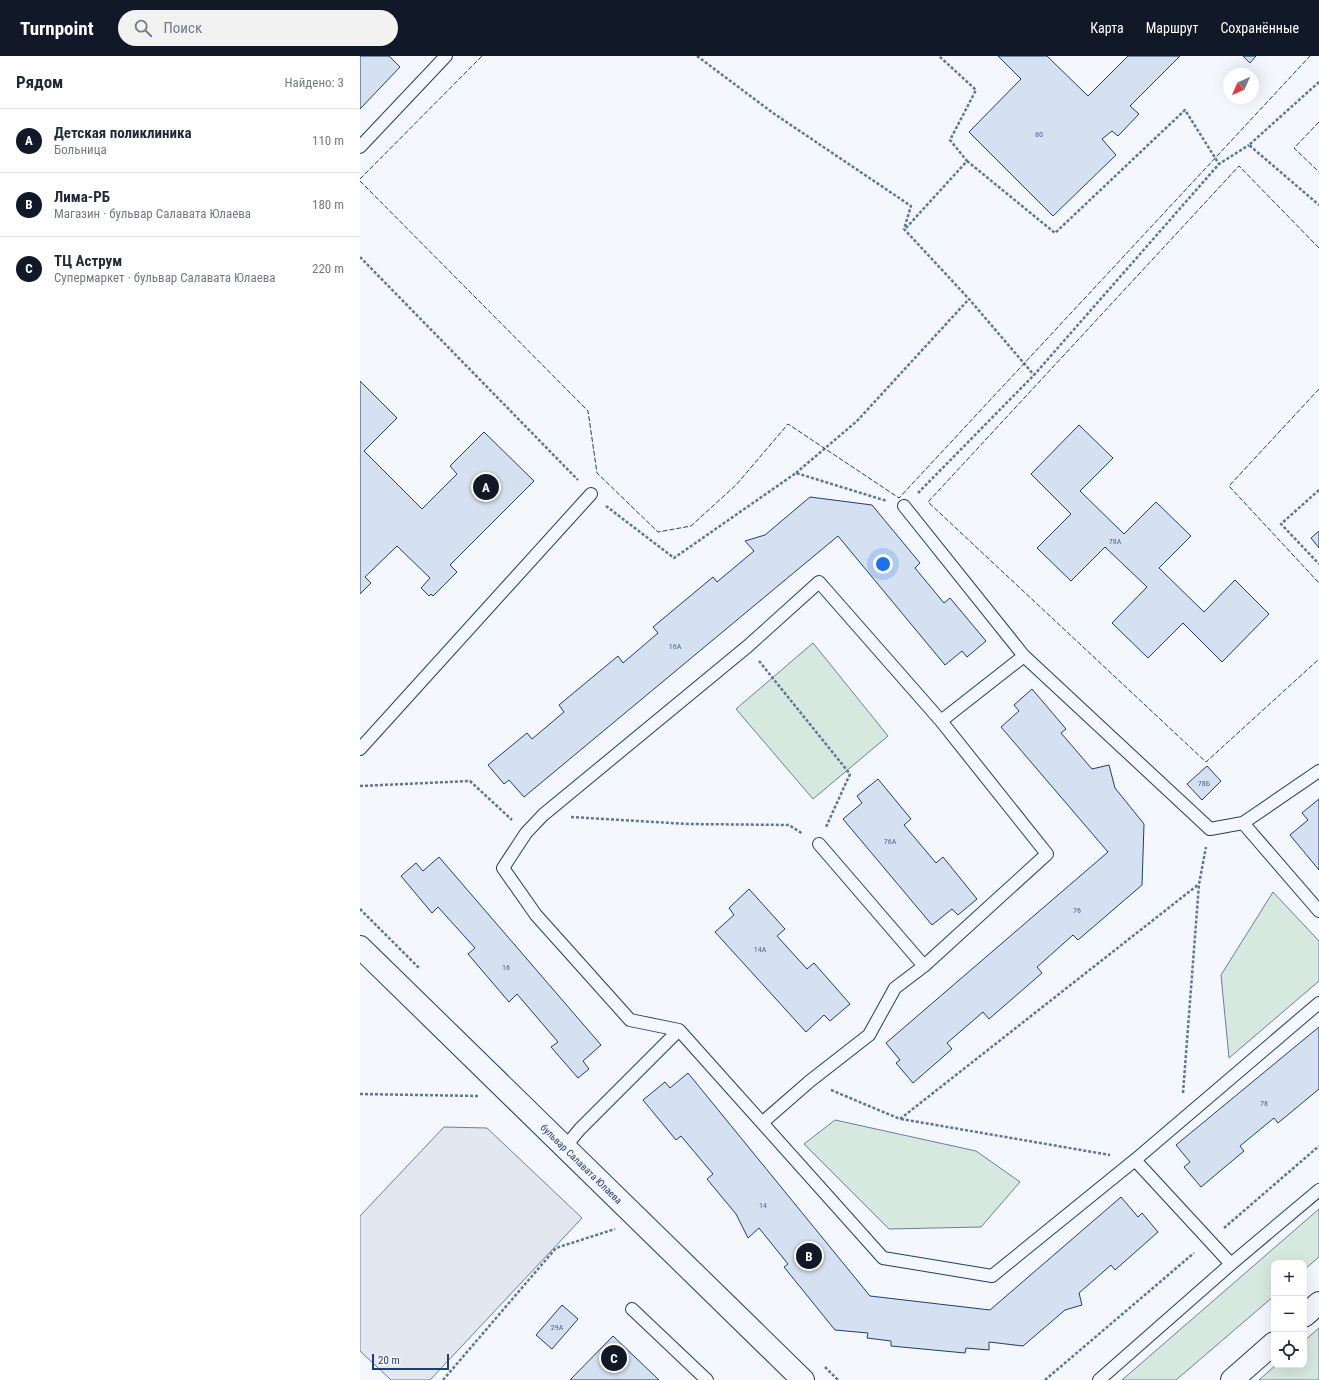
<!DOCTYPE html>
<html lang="ru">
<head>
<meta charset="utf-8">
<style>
	body { margin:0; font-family:"Roboto Condensed",sans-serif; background:#f2f2f3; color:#1f2937 }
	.controls { position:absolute; right:12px; bottom:12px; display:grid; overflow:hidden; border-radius:8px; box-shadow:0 4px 16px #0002 }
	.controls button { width:36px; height:36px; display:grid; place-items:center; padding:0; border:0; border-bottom:1px solid #e0e1e3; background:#fff; color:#1f2937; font:20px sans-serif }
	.compass { position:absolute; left:863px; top:12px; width:36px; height:36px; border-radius:50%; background:#fff; box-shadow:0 4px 16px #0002; rotate:225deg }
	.scale { position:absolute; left:12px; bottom:10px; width:77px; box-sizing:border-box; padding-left:4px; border:2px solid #1d3f73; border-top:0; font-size:11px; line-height:14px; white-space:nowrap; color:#1d3f73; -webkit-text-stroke:3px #f4f7fb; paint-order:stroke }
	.you { position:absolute; left:523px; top:508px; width:14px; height:14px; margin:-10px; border:3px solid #fff; border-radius:50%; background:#1a73e8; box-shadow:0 0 0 6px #1a73e833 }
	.badge { display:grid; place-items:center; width:26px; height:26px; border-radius:50%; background:#111827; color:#fff; font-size:13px; font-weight:700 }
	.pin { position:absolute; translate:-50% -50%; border:2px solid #fff; box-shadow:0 1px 4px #0006 }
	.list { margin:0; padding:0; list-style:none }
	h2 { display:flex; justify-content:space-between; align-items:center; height:52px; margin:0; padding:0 16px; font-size:17px }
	h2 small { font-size:13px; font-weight:400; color:#747a83 }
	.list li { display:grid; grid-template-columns:26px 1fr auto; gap:12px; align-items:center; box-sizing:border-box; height:64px; padding:0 16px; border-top:1px solid #e0e1e3 }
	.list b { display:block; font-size:15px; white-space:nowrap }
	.list p { margin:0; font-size:13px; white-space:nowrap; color:#747a83 }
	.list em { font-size:13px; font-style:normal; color:#747a83 }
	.icon { flex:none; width:22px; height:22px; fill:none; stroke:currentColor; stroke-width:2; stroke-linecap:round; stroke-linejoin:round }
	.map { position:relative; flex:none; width:959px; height:1324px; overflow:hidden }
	header { display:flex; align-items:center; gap:24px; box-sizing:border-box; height:56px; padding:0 20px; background:#111827; color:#fff }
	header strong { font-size:19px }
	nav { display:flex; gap:22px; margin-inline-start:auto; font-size:14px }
	.search { width:280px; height:36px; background:#f2f2f3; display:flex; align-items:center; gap:10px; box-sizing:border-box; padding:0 14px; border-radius:22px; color:#747a83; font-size:15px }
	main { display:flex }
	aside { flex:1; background:#fff }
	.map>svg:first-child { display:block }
</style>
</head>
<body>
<header>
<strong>Turnpoint</strong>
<div class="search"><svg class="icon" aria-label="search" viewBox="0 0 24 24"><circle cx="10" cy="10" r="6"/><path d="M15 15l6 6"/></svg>Поиск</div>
<nav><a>Карта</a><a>Маршрут</a><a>Сохранённые</a></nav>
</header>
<main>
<aside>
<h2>Рядом<small>Найдено: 3</small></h2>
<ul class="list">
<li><span class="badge">A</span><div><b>Детская поликлиника</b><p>Больница</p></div><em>110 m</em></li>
<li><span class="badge">B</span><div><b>Лима-РБ</b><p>Магазин · бульвар Салавата Юлаева</p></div><em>180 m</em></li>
<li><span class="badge">C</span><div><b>ТЦ Аструм</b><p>Супермаркет · бульвар Салавата Юлаева</p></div><em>220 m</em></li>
</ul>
</aside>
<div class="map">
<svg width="959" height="1324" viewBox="0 0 959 1324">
	<rect width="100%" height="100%" fill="#f4f7fb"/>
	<path fill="#d7e8df" stroke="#687fa3" d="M453,587L528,680L453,743L376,653Z
		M913,836L959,885V925L869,1002L861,919Z
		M475,1064L616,1095L660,1126L621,1171L529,1173L444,1088Z
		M959,1153V1201L944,1214V1207H914V1240L816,1324H762Z
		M959,1272V1324H899L916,1309H944V1285Z"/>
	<path fill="#e3e8f0" stroke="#687fa3" d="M84,1071L127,1072L222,1162L70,1324H31L0,1295V1160Z"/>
	<path fill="#d5e0f0" stroke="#1d3f73" d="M0,0H29L40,11L0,53Z
		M638,0H687L728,40L768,0H820L770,50L779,58L758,80L752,75L742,83L756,99L693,160L609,76L661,23Z
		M883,0H896L890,7Z
		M0,325L37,362L4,395L62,453L97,418L90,410L124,376L174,425L90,509L97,516L73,540L71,538L69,540L61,532L70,522L37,490L5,521L11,527L0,538Z
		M719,369L753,402L720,435L764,478L796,446L831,480L799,512L844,556L875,524L909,558L862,606L823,567L788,602L752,567L787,531L745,491L711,525L677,492L711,458L671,418Z
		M450,441L512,449L560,507L555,512L584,547L590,542L626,585L607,601L602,595L585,609L478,480L164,741L149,724L144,728L128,709L167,677L172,683L204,656L199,649L258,600L263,607L298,577L293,571L353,521L357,526L394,495L385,485L405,479Z
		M959,475V492L951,482Z
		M672,633L706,673L701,677L732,713L749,709L755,732L784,768L782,829L718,884L713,879L677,911L682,917L629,963L623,956L587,987L592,993L553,1027L536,1007L540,1004L526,987L748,796L641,671L659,655L654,649Z
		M847,710L861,725L842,744L827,728Z
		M518,723L551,763L544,769L576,807L583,801L617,843L598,859L592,853L572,869L483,763L502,747L497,740Z
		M959,743V814L930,779L948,764L942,757Z
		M79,801L241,989L223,1005L229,1013L218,1022L191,991L198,986L157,938L149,946L108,898L115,892L78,851L72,857L41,820L56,807L63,815Z
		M389,833L425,873L417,880L447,913L454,907L490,948L470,965L464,959L446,976L355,876L374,859L369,852Z
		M959,971V1033L918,1067L914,1062L880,1090L884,1095L841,1131L824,1111L830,1106L816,1089Z
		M328,1017L510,1240L630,1254L761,1141L778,1161L782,1157L798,1176L755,1214L751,1209L719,1237L722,1249L705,1254L663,1290L629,1286V1294L606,1292L605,1297L531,1290V1285L507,1282L508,1277L475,1274L424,1211L428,1208L399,1172L388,1182L376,1158L347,1123L353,1118L321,1080L316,1084L283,1044L305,1026L310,1032Z
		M202,1249L218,1263L192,1293L176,1279Z
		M253,1280L299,1324H210Z"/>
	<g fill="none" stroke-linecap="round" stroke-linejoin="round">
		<defs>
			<path id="lane" d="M0,91L86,0
				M544,450L664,600
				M0,693L231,438
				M959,715L883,767L959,855
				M459,788L564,910
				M319,974L270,964L176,859L143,812L166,777L183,759L388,590L459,526L581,665L664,600L850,773L883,767
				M403,1066L450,1025L509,979L535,932L564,910L687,798L581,665
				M205,1091L220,1073L319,974L523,1202L632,1220L775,1104L959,947
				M775,1104L871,1208
				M272,1253L347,1324
				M739,1324L871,1208L959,1134"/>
			<g id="secondary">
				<path id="s1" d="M0,891L443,1324"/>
				<path d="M944,1260L959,1247"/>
				<path d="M872,1324L914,1287"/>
			</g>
		</defs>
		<use href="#lane" stroke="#1d3f73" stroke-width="14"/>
		<use href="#secondary" stroke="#1d3f73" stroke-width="24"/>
		<path stroke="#5e769c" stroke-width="2.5" stroke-dasharray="3 2" stroke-linecap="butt" d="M337,0L413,57L551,150L544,173L609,243L674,319
			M959,26L889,89L959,149
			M607,105L695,177L825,54L859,108
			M546,172L607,105L590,84L616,34L579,0
			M0,201L218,424
			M436,417L497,365L609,243
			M959,434L921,468L959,508
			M558,437L674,319L859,108L889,89
			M246,450L314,502L436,417L527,445
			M399,605L490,718L466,771
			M0,730L110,725L152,764
			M211,761L328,768L429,769L443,778
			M0,853L60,913
			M471,1034L540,1063L839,828
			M823,1037L839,828L846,791
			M0,1038L118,1040
			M541,1063L750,1099
			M864,1172L959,1090
			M465,1311L478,1324
			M83,1324L196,1192L255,1173
			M685,1324L834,1197"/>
		<use href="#lane" stroke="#f4f7fb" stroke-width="12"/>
		<use href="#secondary" stroke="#f4f7fb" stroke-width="22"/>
		<path stroke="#1d3f73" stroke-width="1" stroke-dasharray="5 2" stroke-linecap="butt" d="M959,66L934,92L959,116
			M0,123L122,0
			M0,125L228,355L237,417L298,476L331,470L376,429L428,368L539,442L950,0
			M959,192L879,110L568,446L846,706L959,603
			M959,333L869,430L959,527"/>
	</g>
	<g text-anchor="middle" stroke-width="3" stroke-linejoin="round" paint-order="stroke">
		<g font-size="8" fill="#4b6792">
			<text x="679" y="81">80</text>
			<text x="755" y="488">78А</text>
			<text x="315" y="593">16А</text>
			<text x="844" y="730">78Б</text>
			<text x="530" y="788">76А</text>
			<text x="717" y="857">76</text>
			<text x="400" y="896">14А</text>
			<text x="146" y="914">16</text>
			<text x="904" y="1050">78</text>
			<text x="403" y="1152">14</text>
			<text x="197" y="1274">29А</text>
		</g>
		<g font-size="10" fill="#1d3f73" stroke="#f4f7fb">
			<text dy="4" stroke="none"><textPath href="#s1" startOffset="310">бульвар Салавата Юлаева</textPath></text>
		</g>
	</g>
</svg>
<div class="controls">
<button>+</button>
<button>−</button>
<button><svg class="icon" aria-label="locate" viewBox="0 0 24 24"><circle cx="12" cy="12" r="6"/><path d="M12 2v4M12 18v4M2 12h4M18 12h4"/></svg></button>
</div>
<svg class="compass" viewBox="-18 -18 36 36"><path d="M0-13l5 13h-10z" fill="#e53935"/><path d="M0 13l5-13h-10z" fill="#747a83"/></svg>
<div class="scale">20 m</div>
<div class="you"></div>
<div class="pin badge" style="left:126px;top:431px">A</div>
<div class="pin badge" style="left:449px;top:1200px">B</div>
<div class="pin badge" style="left:254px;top:1302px">C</div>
</div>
</main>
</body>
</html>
